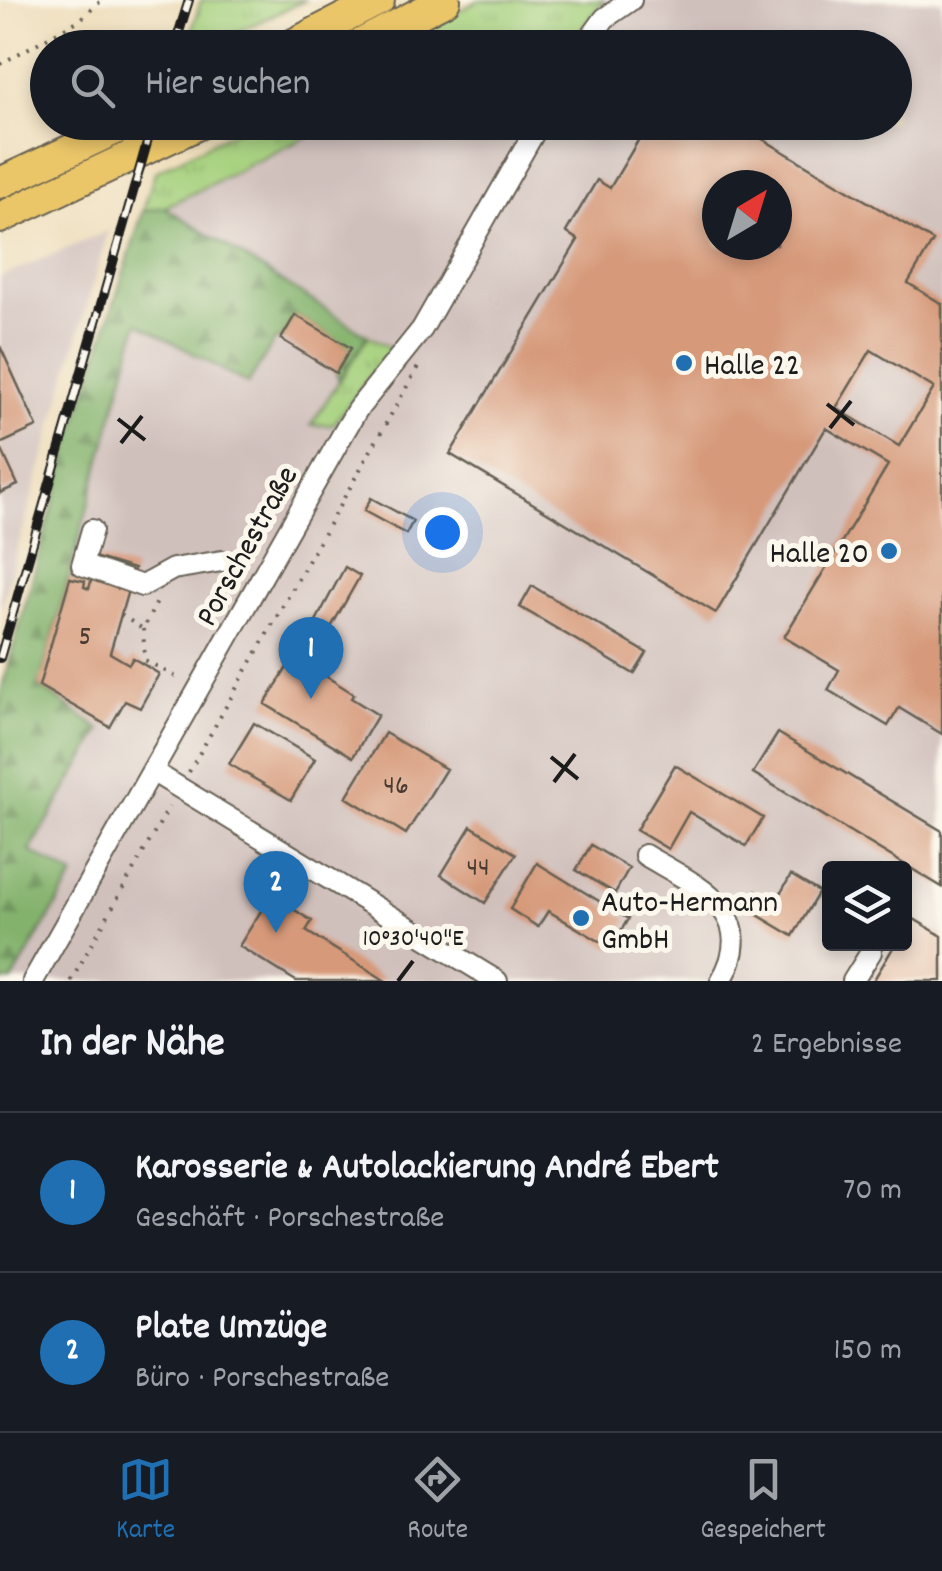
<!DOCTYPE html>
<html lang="de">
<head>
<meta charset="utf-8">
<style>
	body { margin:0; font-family:Dekko,sans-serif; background:#242831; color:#f1f3f6 }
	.controls { position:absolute; right:30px; bottom:30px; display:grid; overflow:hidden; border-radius:10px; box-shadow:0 5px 15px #0003 }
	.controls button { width:90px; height:90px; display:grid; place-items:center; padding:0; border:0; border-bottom:2px solid #363941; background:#171b24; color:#f1f3f6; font:50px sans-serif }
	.compass { position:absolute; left:702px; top:170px; width:90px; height:90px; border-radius:50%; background:#171b24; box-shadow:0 5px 15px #0003; rotate:38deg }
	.you { position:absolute; left:442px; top:532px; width:35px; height:35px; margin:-25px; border:8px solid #fff; border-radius:50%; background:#1a73e8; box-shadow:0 0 0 15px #1a73e833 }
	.badge { display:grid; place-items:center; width:65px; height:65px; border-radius:50%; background:#1f6fb2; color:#fff; font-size:32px; font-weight:700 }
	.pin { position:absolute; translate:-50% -82px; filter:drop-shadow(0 2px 5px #0008) }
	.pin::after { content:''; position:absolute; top:52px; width:35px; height:30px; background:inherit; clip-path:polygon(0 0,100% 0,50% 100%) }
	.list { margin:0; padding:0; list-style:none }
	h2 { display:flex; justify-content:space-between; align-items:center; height:130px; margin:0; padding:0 40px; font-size:42px }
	h2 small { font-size:32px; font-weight:400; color:#9ea1a6 }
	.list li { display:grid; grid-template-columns:65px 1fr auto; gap:30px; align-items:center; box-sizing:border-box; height:160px; padding:0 40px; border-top:2px solid #363941 }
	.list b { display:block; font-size:38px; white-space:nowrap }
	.list p { margin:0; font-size:32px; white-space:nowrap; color:#9ea1a6 }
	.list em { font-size:32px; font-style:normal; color:#9ea1a6 }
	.icon { flex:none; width:55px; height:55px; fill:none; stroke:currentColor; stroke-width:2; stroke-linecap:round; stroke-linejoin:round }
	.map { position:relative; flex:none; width:942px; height:981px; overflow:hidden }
	.search { position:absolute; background:#171b24; box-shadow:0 5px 15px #0003; left:30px; right:30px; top:30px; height:110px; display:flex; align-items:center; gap:25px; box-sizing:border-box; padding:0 35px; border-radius:55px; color:#9ea1a6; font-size:38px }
	.sheet { height:450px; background:#171b24 }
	nav { display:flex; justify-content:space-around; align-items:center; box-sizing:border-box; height:140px; border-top:2px solid #363941; background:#171b24; font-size:28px; color:#9ea1a6 }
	nav a { display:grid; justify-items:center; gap:5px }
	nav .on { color:#1f6fb2 }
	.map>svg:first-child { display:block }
</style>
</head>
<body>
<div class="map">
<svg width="942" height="981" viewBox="0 0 942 981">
	<defs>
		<pattern id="grass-tufts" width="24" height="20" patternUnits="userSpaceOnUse" patternTransform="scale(2.5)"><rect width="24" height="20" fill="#a4d07c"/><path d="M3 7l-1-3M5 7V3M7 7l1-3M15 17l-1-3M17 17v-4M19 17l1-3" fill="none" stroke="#8db26b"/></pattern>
		<pattern id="forest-firs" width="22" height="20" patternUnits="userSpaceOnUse" patternTransform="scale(2.5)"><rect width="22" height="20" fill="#83b26c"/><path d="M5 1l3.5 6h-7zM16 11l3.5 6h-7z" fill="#6a9058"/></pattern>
	</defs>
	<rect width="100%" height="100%" fill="#fbf7ec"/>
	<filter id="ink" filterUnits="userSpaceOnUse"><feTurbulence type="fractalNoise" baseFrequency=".01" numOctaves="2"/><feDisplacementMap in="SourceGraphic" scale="20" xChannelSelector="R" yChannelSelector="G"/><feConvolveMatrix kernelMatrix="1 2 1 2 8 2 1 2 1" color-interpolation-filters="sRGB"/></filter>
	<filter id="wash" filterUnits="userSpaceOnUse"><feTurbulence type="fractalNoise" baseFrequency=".0048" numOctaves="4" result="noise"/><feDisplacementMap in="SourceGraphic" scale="40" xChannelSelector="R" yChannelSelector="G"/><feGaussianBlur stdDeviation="2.25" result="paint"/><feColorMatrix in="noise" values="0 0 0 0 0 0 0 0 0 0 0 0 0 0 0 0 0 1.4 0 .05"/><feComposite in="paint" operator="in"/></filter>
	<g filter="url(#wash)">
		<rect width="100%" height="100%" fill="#eeddba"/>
		<path fill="#d0c0bc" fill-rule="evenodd" d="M604,0H942V981H12L73,877L30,851L101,730L39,686L139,322L248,383L295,315L351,348L336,373L339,380L312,425L390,348L165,207L334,123L894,122V48L568,47ZM717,185H777V245H717ZM830,868H904V944H830Z
			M108,231L0,610V277Z"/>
		<path fill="url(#grass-tufts)" stroke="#60764c" stroke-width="2.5" d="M201,0H306L205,47H187Z
			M479,0H604L568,47H527L506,36L484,47H390Z
			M249,123H334L165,207L143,211L155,172Z
			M368,336L391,348L333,425H311Z"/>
		<path fill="url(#forest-firs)" stroke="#506744" stroke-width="2.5" d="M165,207L368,336L339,380L336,373L350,348L295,315L281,339L275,340L248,384L138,323L39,686L101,730L30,851L74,876L12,981H0V695L70,443L143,211Z"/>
		<g id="blocks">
			<path fill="#d69979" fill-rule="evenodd" d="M649,122H734L933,241L908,283L942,304V734L899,708L888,726L828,690L839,670L784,637L888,465L826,428L716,613L450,454L578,240L566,232L597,180L610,188ZM717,185H777V245H717ZM871,350L934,388L899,446L836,408Z
				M295,315L351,348L336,373L281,339Z
				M0,346L37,427L0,444Z
				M0,446L18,485L0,493Z
				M371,498L413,521L406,534L364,511Z
				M97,558L134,569L110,653L129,664L133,658L159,674L140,708L125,701L110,727L39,686L70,578L85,581L84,587L89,589Z
				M345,567L360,576L330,629L316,621Z
				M532,586L647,653L634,674L520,607Z
				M295,654L326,673L324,675L354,694L351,698L378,715L353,757L265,704Z
				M254,723L315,759L291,800L229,764Z
				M385,733L446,769L406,834L346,797Z
				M778,733L942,831V887L753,773Z
				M675,765L763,818L746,846L689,812L668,849L636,830Z
				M471,826L516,854L485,903L441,875Z
				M591,845L629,868L615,893L576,870Z
				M537,863L628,919L611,948L548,911L538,927L510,909Z
				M791,875L819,892L793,936L746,908L756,891L775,903Z
				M271,895L312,921L306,931L386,981H296L239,946Z
				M904,913L942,936V981H873L893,948L886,944H904Z"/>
		</g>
	</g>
	<g filter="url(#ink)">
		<use href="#blocks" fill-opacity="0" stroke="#666053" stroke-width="2.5"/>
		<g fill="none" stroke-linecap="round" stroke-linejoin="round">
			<defs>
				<path id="minor" d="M583,48L605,18L631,0
					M92,530L82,565L142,586L173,569L222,561
					M152,771L497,981
					M645,855C695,885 762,911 721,981
					M33,981L344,432L357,410L422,329L540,122
					M853,981L871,952"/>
				<path id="highway" d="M286,48L379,0
					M353,48L445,0
					M0,183L131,122
					M0,218L203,122"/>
			</defs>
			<use href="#minor" stroke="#666053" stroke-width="24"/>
			<use href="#highway" stroke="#666053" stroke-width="34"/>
			<path stroke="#666053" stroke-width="4" stroke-dasharray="2.5 8" stroke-linecap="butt" d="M0,64L81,19L102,0
				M121,615L143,629L158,600
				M143,629L145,660L180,679
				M189,772L418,367
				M71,981L169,807"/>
			<use href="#minor" stroke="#fff" stroke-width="20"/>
			<use href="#highway" stroke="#ebc669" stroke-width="30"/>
			<defs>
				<path id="rail" d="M174,48L189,0
					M0,658L153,122"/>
			</defs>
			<use href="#rail" stroke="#1c1c1c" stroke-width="10"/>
			<use href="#rail" stroke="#fbf7ec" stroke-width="6" stroke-dasharray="19" stroke-linecap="butt"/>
		</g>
	</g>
	<path fill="none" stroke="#1c1c1c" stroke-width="4" d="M827,404L854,425M118,419L145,440M830,428L851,401M121,443L142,416M551,757L578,779M554,782L575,754M398,981L413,961"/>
	<g fill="#1f6fb2" stroke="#fbf7ec" stroke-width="4">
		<circle cx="684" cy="363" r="10"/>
		<circle cx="889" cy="551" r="10"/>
		<circle cx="581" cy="918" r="10"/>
	</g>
	<g text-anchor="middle" stroke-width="10" stroke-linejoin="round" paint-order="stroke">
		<g font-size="28" fill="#4a3b33">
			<text x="85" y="644">5</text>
			<text x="396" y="793">46</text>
			<text x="478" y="875">44</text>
		</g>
		<g font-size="32" fill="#1c1c1c" stroke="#fbf7ec" text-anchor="start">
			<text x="704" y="374">Halle 22</text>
			<text x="869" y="562" text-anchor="end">Halle 20</text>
			<text x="601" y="911">Auto-Hermann<tspan x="601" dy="37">GmbH</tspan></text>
		</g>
		<g font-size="32" fill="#1c1c1c" stroke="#fbf7ec">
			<text transform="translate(245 545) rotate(-61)" y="11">Porschestraße</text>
		</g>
	</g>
	<g font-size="25" text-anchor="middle" fill="#1c1c1c" stroke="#fbf7ec" stroke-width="10" stroke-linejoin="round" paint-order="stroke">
		<text x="413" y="945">10°30'40"E</text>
	</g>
</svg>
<div class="controls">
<button><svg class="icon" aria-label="layers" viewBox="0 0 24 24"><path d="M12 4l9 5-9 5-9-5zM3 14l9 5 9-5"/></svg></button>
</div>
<svg class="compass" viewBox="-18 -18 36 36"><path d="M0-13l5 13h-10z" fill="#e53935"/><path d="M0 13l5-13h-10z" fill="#9ea1a6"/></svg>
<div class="you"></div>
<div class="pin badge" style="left:311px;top:699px">1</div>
<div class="pin badge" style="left:276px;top:933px">2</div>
<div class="search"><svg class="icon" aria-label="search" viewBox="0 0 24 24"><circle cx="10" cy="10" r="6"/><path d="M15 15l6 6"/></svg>Hier suchen</div>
</div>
<section class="sheet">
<h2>In der Nähe<small>2 Ergebnisse</small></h2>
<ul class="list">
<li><span class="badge">1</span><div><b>Karosserie &amp; Autolackierung André Ebert</b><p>Geschäft · Porschestraße</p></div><em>70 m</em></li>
<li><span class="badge">2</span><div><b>Plate Umzüge</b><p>Büro · Porschestraße</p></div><em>150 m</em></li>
</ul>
</section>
<nav>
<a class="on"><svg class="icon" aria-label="map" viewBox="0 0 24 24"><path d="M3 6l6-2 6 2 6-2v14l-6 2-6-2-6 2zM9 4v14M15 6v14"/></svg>Karte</a>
<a><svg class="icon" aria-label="directions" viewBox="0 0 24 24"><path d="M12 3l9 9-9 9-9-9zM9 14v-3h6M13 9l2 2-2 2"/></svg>Route</a>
<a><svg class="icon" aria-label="saved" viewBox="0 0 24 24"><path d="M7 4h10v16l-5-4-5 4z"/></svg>Gespeichert</a>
</nav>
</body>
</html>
